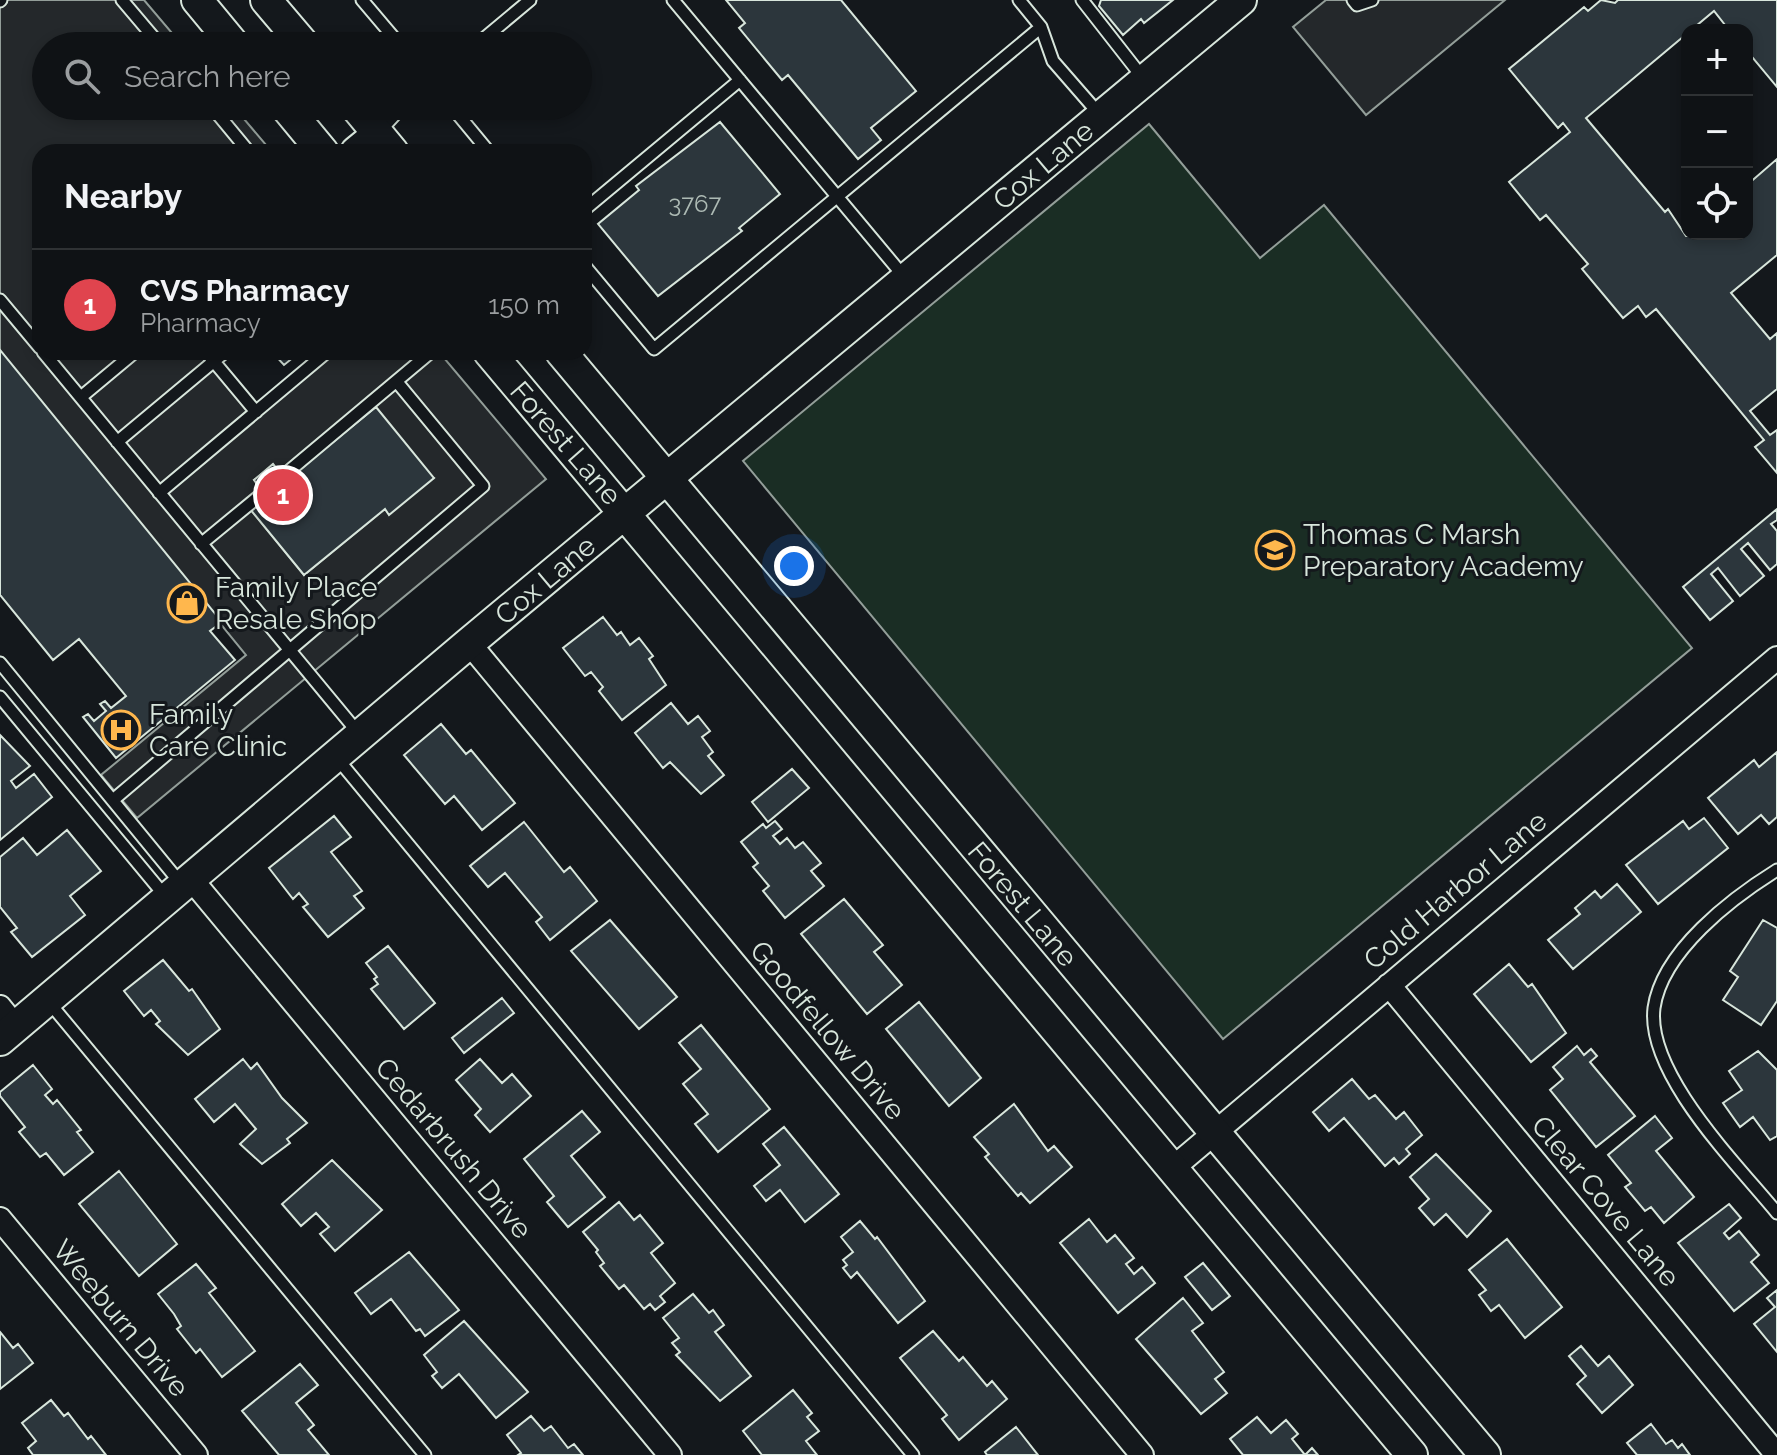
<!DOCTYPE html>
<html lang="en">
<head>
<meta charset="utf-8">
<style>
	body { margin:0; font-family:Raleway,sans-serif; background:#1d2022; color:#f1f3f6 }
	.controls { position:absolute; right:24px; top:24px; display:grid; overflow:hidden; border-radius:16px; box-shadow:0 4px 12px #0003 }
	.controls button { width:72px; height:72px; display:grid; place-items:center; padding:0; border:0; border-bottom:2px solid #2f3234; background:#0f1215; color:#f1f3f6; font:40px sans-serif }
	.you { position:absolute; left:794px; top:566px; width:28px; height:28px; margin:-20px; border:6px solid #fff; border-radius:50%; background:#1a73e8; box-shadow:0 0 0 12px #1a73e833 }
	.badge { display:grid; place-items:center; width:52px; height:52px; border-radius:50%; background:#8c9099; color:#fff; font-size:26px; font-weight:700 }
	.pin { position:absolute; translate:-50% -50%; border:4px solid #fff; box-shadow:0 2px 8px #0006 }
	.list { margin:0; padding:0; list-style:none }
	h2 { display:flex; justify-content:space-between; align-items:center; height:104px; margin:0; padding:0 32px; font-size:34px }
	h2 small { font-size:26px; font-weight:400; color:#9b9ea0 }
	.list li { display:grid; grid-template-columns:52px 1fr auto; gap:24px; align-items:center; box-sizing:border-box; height:112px; padding:0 32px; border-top:2px solid #2f3234 }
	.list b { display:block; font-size:30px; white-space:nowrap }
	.list p { margin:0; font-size:26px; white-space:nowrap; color:#9b9ea0 }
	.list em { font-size:26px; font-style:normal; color:#9b9ea0 }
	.icon { flex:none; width:44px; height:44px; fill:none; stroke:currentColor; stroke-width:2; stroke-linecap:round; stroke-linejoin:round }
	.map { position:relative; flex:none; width:1777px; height:1455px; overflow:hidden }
	.search { position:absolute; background:#0f1215; box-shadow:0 4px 12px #0003; left:32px; top:32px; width:560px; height:88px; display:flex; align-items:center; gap:20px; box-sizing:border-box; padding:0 28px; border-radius:44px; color:#9b9ea0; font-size:30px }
	.panel { position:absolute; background:#0f1215; box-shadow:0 4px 12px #0003; left:32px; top:144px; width:560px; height:216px; border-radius:24px }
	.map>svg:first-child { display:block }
</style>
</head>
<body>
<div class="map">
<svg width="1777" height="1455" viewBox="0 0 1777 1455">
	<rect width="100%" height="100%" fill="#14181c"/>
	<path fill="#1a2d24" stroke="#939e99" stroke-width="2" d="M1149,124L1260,258L1324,205L1692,648L1223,1039L743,461Z"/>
	<path fill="#24282b" stroke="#939e99" stroke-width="2" fill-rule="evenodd" d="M0,0H144L183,46H46V106H233L272,152H40V352H213L263,411L334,352H439L546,479L137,818L101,775L246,655L0,354ZM273,465L286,480L433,478L389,514L385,509L304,575L251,510L266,496L254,480Z
		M1326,0H1505L1366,115L1293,27Z"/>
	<path fill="#2c363c" stroke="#d8e6dc" stroke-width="2" d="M726,0H841L916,91L871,128L881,140L858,159L788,75L782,80L739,28L745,23Z
		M1101,0H1173L1144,23L1141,19L1123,35L1099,6Z
		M1601,0L1615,3L1618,0H1777V87L1747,51V30H1729L1714,11L1586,118L1665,212L1668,209L1686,236L1747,234V185L1777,159V255L1731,293L1770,339L1777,333V389L1750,411L1770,435L1777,430V473L1755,447L1764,440L1656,309L1646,317L1638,306L1623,318L1582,269L1588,264L1546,215L1540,220L1509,182L1570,132L1563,123L1558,128L1509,69L1584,7L1588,11Z
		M720,122L780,194L739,228L742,231L658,296L598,224L639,190L636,186Z
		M0,350L222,622L210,631L235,660L116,758L83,717L88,714L94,721L106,711L100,704L105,701L111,708L126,696L79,639L53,660L0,595Z
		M272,352H300L284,365Z
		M376,407L434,478L389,515L385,509L304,575L250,509L266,496L254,480L273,464L286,480Z
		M1777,509V520L1771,524L1777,531V564L1770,570L1748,543L1741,549L1764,576L1740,596L1718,568L1711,574L1733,601L1710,620L1683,587Z
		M603,617L617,635L621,632L630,645L639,638L653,656L649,659L666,685L622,720L599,691L603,687L591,672L585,676L563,648Z
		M671,703L688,724L698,716L710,731L702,737L713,752L708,756L724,775L701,794L670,762L663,768L635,733Z
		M441,724L466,754L471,750L515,803L482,830L454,796L445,804L404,755Z
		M0,735L30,766L11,781L16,788L34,774L52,797L0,840Z
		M1777,752V817L1769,824L1761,815L1738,834L1708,798L1754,760L1759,767Z
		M792,769L809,788L768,822L752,802Z
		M334,816L351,837L331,852L362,891L354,896L364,908L328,937L303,907L308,904L299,893L293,899L269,868Z
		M1704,818L1728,848L1658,904L1626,865L1683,821L1689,829Z
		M775,821L782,829L773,836L780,844L787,838L795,848L803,842L821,863L811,871L824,886L785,918L763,891L769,886L753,867L758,863L741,842L763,824L766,828Z
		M524,822L564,872L570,867L597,901L550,940L536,922L542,917L505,873L488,887L470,866Z
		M67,830L101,871L70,896L85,915L32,957L11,932L17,928L0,907V857L23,838L37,855Z
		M1617,884L1641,912L1573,969L1548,940L1580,914L1575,908L1595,891L1601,898Z
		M844,899L883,945L874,952L902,985L867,1014L801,934Z
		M610,920L677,997L639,1029L571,951Z
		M1763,920L1777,928V1001L1761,1025L1723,1000L1738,977L1730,971Z
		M388,946L435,1003L404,1029L371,989L378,984L374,979L377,977L366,963Z
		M163,960L189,991L192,989L220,1029L188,1055L156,1024L160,1021L151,1010L144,1016L124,991Z
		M1509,964L1528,987L1532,984L1566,1033L1531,1062L1474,994Z
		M502,998L514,1013L464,1053L452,1038Z
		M919,1002L981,1078L949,1106L886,1029Z
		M701,1025L770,1109L718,1152L695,1124L708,1114L683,1084L701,1069L679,1043Z
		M1577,1046L1584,1055L1591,1049L1597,1056L1590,1062L1635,1116L1596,1147L1550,1090L1563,1079L1553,1067Z
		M1758,1051L1777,1070V1136L1770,1140L1753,1117L1740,1127L1723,1103L1742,1090L1729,1071Z
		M243,1059L251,1069L257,1063L282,1098L307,1123L287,1139L290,1143L262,1164L240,1144L256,1129L235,1104L214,1122L195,1099Z
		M480,1059L502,1083L512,1074L531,1096L490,1132L475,1115L481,1109L456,1080Z
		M33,1065L52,1089L45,1095L53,1104L57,1100L81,1130L77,1132L93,1152L64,1175L46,1153L40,1157L19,1132L25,1127L0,1096V1092Z
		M1352,1079L1369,1099L1375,1095L1396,1119L1404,1112L1422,1135L1406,1149L1410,1154L1399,1164L1394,1158L1385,1166L1344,1118L1329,1131L1313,1112Z
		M1014,1104L1048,1151L1054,1146L1072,1167L1030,1203L1021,1193L1018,1196L985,1157L989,1154L974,1137Z
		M582,1111L600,1132L571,1156L605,1197L568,1227L547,1202L554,1196L524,1159Z
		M1655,1116L1672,1138L1656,1151L1694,1197L1664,1223L1651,1207L1645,1211L1625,1187L1631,1183L1608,1155Z
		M784,1127L839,1194L805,1222L780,1190L766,1201L754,1186L780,1165L763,1144Z
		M1436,1154L1491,1211L1467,1237L1446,1214L1434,1225L1419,1208L1429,1199L1410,1177Z
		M332,1160L382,1210L335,1251L320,1234L329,1227L316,1213L301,1226L282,1204Z
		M119,1171L177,1244L139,1276L79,1204Z
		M619,1202L634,1220L640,1215L663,1243L651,1253L675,1283L660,1296L665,1302L655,1310L650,1304L644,1309L624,1285L619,1289L600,1266L604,1263L596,1252L598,1250L583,1232Z
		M1729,1204L1741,1218L1724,1233L1729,1239L1739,1231L1759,1255L1751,1262L1769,1283L1734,1311L1678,1243Z
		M1089,1219L1107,1242L1115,1235L1134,1258L1126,1264L1134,1274L1142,1267L1155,1283L1118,1313L1060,1243Z
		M860,1221L875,1239L877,1237L925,1301L898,1323L857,1272L851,1278L843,1268L847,1265L843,1260L853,1252L841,1237Z
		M1507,1239L1562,1307L1525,1338L1499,1305L1491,1311L1479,1295L1486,1290L1469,1270Z
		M409,1252L459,1310L425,1336L420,1329L416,1331L391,1299L371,1314L355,1293Z
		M1203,1263L1230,1296L1212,1310L1185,1277Z
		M196,1264L216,1288L209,1293L255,1351L222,1377L200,1349L196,1353L177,1329L181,1326L174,1314L158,1294Z
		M1777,1290V1352L1754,1324L1775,1307L1767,1298Z
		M693,1294L709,1313L713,1310L724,1325L715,1332L751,1376L720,1401L676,1355L680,1352L672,1343L679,1338L663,1318Z
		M1183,1298L1203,1323L1192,1331L1224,1372L1215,1379L1227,1393L1201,1414L1136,1339Z
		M464,1321L528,1392L496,1418L459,1374L442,1388L432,1376L437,1372L424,1355Z
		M933,1331L959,1361L963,1357L987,1386L992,1381L1007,1399L959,1440L942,1419L947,1415L900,1358Z
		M0,1332L13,1348L18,1344L33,1363L0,1389Z
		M1581,1346L1598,1366L1609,1356L1633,1385L1602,1413L1577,1384L1586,1376L1569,1356Z
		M300,1364L318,1385L296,1403L314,1425L308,1430L329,1455H279L242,1411Z
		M793,1390L812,1413L807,1417L819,1431L806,1441L817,1455H762L743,1431Z
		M51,1400L64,1416L68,1413L88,1439L91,1436L106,1455H33L28,1448L36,1441L22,1423Z
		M531,1416L544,1431L551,1426L568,1448L574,1444L583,1455H518L521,1453L507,1435Z
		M1257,1417L1271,1433L1286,1420L1298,1434L1292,1439L1305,1455L1312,1448L1318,1455H1243L1230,1439Z
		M1651,1424L1666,1444L1672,1440L1678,1448L1682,1444L1690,1455H1637L1627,1443Z
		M1016,1427L1038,1455H987L985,1452Z"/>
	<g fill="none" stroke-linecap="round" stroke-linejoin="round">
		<defs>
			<path id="lane" d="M122,0L161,46
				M362,0L401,46
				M673,0L906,279
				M1019,0L1041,27L1053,61L1100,115
				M1082,0L1143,78
				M1353,0L1357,5L1372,0
				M0,1L1,0
				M475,46L530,0
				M211,106L249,152
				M451,106L489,152
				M379,132L403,106
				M584,210L740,80
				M584,265L654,349L1041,27
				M0,300L40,348
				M43,352L360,735
				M206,352L256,412
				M81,397L135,352
				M117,442L225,352
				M283,476L431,352
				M159,493L327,352
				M201,544L263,493
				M0,663L182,885
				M0,697L165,896
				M336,757L913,1455
				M113,800L483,486L397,382
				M1777,870C1732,898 1662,951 1654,1008C1646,1074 1738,1165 1777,1213
				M48,1001L425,1455"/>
			<path id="street" d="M469,643L1142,1455
				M192,880L670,1455
				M1389,985L1777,1455
				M0,1007L16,1027
				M1173,1168L1777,658
				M0,1219L196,1455"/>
			<path id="secondary" d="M197,0L235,46
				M266,0L305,46
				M285,106L323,152
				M355,106L393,152
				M356,152L378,134
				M489,352L1412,1455
				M561,352L1485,1455
				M0,1040L469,643L1241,0"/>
		</defs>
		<use href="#lane" stroke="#d8e6dc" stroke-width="15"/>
		<use href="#street" stroke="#d8e6dc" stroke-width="26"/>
		<use href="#secondary" stroke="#d8e6dc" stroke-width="34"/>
		<use href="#lane" stroke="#14181c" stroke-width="11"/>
		<use href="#street" stroke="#14181c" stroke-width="22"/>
		<use href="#secondary" stroke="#14181c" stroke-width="30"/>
	</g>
	<defs>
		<symbol id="school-ring" viewBox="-11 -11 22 22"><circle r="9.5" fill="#14181c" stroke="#ffb74d" stroke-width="1.5"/><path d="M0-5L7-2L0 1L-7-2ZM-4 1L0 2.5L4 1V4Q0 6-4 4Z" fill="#ffb74d"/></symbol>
		<symbol id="shop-ring" viewBox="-11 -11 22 22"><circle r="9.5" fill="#14181c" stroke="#ffb74d" stroke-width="1.5"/><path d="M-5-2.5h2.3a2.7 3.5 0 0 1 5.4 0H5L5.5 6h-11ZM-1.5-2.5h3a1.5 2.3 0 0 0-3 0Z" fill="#ffb74d"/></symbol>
		<symbol id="hospital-ring" viewBox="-11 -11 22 22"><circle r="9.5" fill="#14181c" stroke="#ffb74d" stroke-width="1.5"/><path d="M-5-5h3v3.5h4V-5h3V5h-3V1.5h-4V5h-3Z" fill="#ffb74d"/></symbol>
	</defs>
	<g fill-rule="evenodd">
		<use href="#school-ring" x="1253" y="528" width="44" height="44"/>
		<use href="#shop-ring" x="165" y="581" width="44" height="44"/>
		<use href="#hospital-ring" x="99" y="708" width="44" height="44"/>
	</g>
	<g text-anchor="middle" stroke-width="6" stroke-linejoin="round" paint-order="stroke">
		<g font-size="24" fill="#adbab4">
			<text x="695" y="212">3767</text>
		</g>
		<g font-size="28" fill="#d8e6dc" stroke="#14181c">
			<text transform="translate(1043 165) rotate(-40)" y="10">Cox Lane</text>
			<text transform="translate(566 443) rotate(49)" y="10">Forest Lane</text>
			<text transform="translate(545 580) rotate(-40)" y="10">Cox Lane</text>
			<text transform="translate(1455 890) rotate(-40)" y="10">Cold Harbor Lane</text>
			<text transform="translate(1023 904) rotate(50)" y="10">Forest Lane</text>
			<text transform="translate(828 1030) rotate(50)" y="10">Goodfellow Drive</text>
			<text transform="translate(454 1148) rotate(50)" y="10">Cedarbrush Drive</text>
			<text transform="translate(1606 1201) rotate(50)" y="10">Clear Cove Lane</text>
			<text transform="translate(121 1318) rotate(50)" y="10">Weeburn Drive</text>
		</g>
		<g font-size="28" fill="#d8e6dc" stroke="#14181c" text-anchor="start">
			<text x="1303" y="544">Thomas C Marsh<tspan x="1303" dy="32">Preparatory Academy</tspan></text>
			<text x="215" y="597">Family Place<tspan x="215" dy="32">Resale Shop</tspan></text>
			<text x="149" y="724">Family<tspan x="149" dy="32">Care Clinic</tspan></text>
		</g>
	</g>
</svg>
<div class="controls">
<button>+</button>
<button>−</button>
<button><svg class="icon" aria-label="locate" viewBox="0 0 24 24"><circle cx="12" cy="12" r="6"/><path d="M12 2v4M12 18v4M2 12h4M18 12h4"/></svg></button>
</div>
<div class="you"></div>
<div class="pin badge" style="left:283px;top:495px;background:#e0444e">1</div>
<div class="search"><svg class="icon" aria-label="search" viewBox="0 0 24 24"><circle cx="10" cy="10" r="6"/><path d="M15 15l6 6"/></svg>Search here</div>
<section class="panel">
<h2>Nearby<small></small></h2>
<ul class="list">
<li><span class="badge" style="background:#e0444e">1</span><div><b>CVS Pharmacy</b><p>Pharmacy</p></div><em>150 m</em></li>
</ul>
</section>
</div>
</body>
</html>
